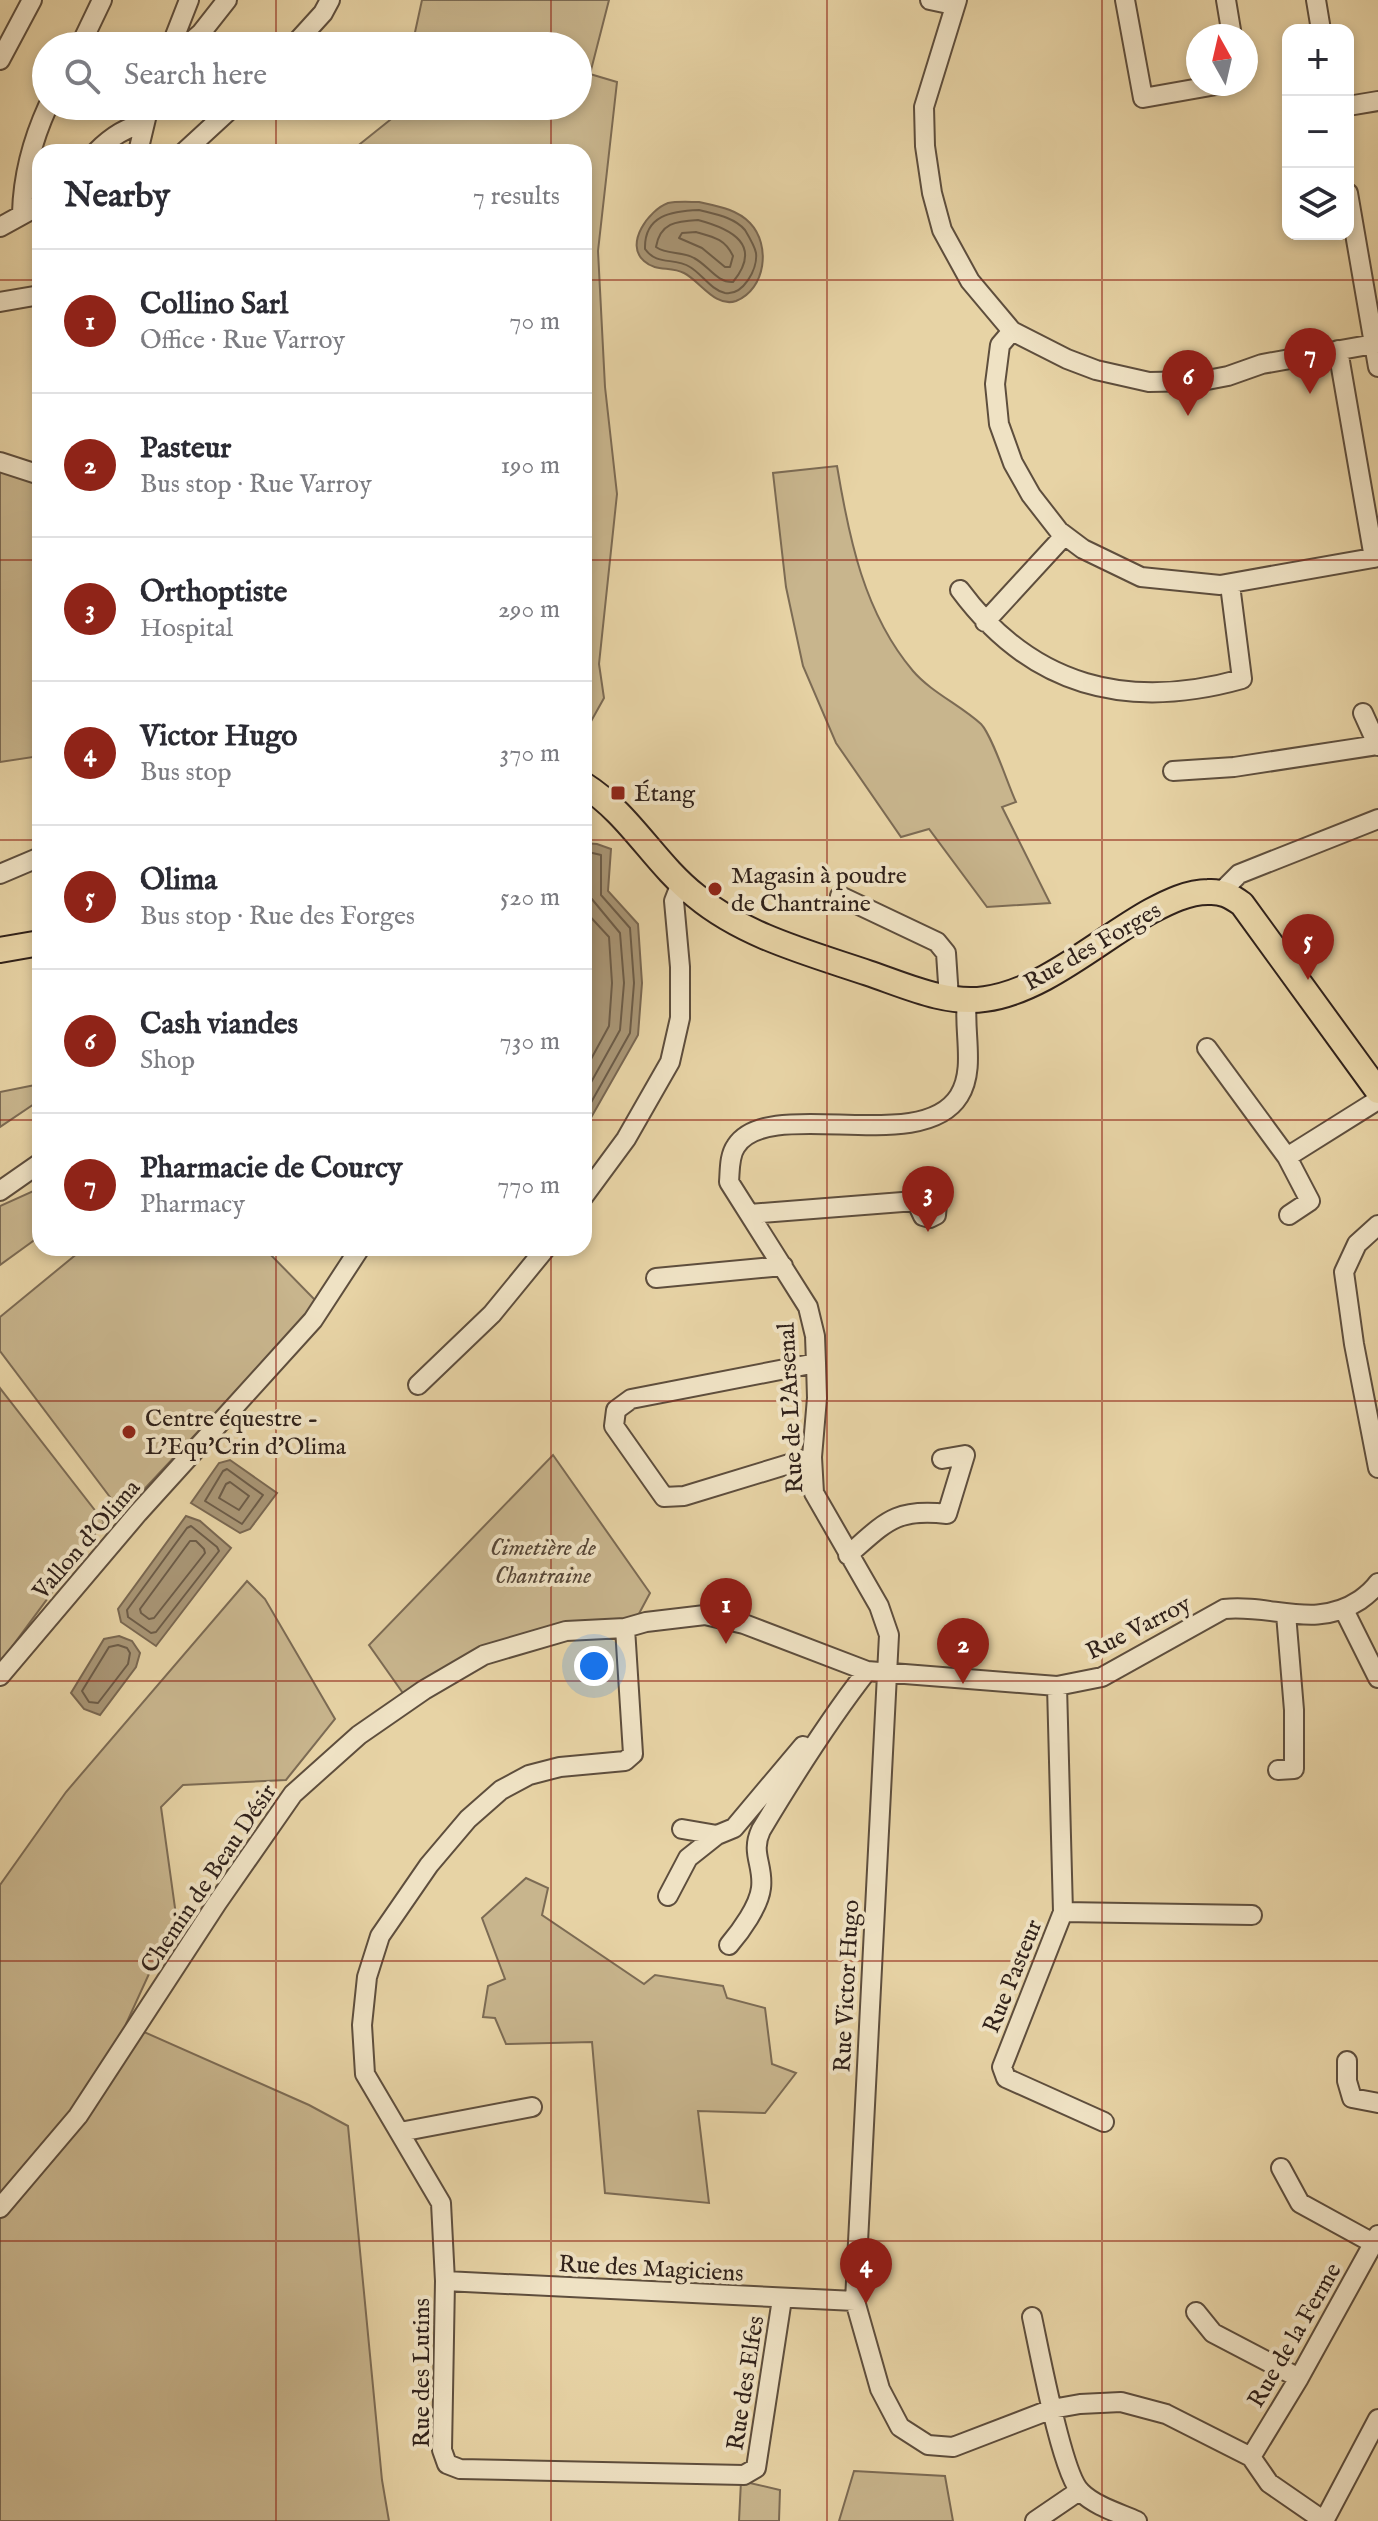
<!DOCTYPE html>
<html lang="en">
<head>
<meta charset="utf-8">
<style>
	body { margin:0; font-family:"IM FELL English",serif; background:#f2f2f3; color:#2b2b33 }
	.controls { position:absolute; right:24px; top:24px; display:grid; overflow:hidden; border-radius:16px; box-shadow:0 4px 12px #0003 }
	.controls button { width:72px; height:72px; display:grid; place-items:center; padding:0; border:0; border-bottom:2px solid #e1e1e2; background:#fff; color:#2b2b33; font:40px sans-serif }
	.compass { position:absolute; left:1186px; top:24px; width:72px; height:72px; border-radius:50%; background:#fff; box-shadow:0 4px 12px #0003; rotate:352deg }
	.you { position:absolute; left:594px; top:1666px; width:28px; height:28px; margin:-20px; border:6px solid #fff; border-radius:50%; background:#1a73e8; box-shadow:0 0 0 12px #1a73e833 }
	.badge { display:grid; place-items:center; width:52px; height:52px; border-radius:50%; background:#8f2418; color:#fff; font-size:26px; font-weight:700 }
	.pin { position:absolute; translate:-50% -66px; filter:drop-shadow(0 2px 4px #0008) }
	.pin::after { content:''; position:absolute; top:42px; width:28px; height:24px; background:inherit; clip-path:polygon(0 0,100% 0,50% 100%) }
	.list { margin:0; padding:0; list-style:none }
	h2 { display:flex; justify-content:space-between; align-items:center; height:104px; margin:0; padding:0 32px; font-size:34px }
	h2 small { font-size:26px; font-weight:400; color:#7c7c81 }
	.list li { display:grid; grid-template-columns:52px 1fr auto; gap:24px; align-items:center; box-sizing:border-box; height:144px; padding:0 32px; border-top:2px solid #e1e1e2 }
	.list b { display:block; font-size:30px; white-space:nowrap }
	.list p { margin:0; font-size:26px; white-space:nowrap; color:#7c7c81 }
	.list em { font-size:26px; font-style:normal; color:#7c7c81 }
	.icon { flex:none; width:44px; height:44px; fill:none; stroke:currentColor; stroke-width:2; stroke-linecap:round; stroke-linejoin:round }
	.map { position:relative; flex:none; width:1378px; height:2521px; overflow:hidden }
	.search { position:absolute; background:#fff; box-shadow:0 4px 12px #0003; left:32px; top:32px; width:560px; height:88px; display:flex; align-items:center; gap:20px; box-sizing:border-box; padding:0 28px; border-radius:44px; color:#7c7c81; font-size:30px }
	.panel { position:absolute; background:#fff; box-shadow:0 4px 12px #0003; left:32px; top:144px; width:560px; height:1112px; border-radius:24px }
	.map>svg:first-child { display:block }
</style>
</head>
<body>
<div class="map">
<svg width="1378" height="2521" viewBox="0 0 1378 2521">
	<rect width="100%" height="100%" fill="#e7d3a5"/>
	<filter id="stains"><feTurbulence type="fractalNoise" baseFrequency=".0025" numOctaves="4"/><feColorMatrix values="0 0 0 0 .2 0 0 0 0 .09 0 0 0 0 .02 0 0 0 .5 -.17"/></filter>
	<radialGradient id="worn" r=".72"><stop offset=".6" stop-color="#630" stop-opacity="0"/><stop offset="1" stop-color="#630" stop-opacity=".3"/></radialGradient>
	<path fill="#c8b58d" stroke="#7c6b54" stroke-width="2" d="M422,0H609L590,74L617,82L598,251L605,387L617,494L599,664L604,698L584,734V152H350L395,116L398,106H578V46H412Z
		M0,462L40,477V756L0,762Z
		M837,466C849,538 864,613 913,671C931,692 960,705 981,724C992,735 1008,785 1016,802L1002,807L1050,903L987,907L929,829L901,837L836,743L803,666L786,587L773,473Z
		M40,1084V1100L0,1127V1092Z
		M40,1188V1236L0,1265V1206Z
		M84,1248H264L318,1303L122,1513L0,1351V1317Z
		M0,1388L104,1522L0,1663Z
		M553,1455L650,1593L634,1623L558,1625L405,1696L369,1645Z
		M247,1581L265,1599L335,1719L286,1780L183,1785L161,1807L176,1915L126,2024L309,2105L348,2126L382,2480L389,2521H0V1885L66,1792Z
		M526,1878L548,1888L542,1915L644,1984L655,1975L723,1986L727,1998L765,2008L772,2064L796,2073L765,2113L698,2111L709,2203L605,2193L592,2042L506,2044L495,2018L483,2017L488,1986L505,1979L482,1918Z
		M854,2471L945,2476L953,2521H839Z
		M741,2481L780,2490L779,2521H739Z"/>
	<path fill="#a99676" stroke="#796751" stroke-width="2" d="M699,202C717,206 737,209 750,223C771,245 766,289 736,301C715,308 700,281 684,273C670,266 656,272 644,261C624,244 649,210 668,203C677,201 690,202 699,202Z
		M584,843L597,844L611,849L608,891L638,924L642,983L638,1035L584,1130Z
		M230,1460L277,1493L250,1529L240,1533L191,1503L219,1463Z
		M186,1516L200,1521L231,1548L156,1646L121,1622L118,1609Z
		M119,1636L132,1641L140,1653L136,1667L100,1715L84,1709L71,1693L104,1639Z"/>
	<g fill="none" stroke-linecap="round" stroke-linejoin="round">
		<path stroke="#6c5c48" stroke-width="2" d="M699,210C714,214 734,217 745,230C748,235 755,247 756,253C758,269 743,296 725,293C711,290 702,274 690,267C674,257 657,266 645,249C644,215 672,211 699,210Z
			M698,220C732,229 763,245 733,282C717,283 708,265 694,258C682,251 667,255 656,247C660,223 676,221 698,220Z
			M696,232C714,237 725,239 733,256L730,267H725L702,248L679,238L682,233Z
			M584,851L601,855V895L630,928L634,983L630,1033L584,1115
			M584,861L591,864V898L620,933L624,983L620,1030L584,1095
			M584,910L609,937L612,983L609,1026L584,1072
			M227,1469L263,1495L242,1524L205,1501L223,1471Z
			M230,1482L249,1496L239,1510L219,1498L226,1484Z
			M191,1526L217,1547L219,1551L156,1632L151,1633L128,1617L127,1610L187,1528Z
			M190,1541H196L204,1549L205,1553L154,1618L149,1619L141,1613L140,1609Z
			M118,1645L127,1648L130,1653L128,1664L98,1703L89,1702L82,1691L109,1647Z"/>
		<defs>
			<path id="minor" d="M930,0L944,3
				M957,0L924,107L925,146L932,193L942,230L970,281L1012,331L1067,359L1096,370L1149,382L1202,381L1228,376L1262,364L1374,344
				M1125,0L1143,98L1222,84
				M1226,0L1232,36
				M1316,0L1321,30
				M80,46L102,0
				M171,46L189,0
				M186,46L201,33L227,0
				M293,46L323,13L330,0
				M0,60L32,0
				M1348,106L1378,101
				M96,152C109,139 124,127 142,125
				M138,152L149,106
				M184,152L234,106
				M1348,193L1378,367
				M22,213C23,174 32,141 48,106
				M0,227L40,205
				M0,302L40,295
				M1012,331L1000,345L995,384L999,424L1013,463L1031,495L1059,531L1083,549L1141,577L1220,585L1378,557
				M1338,350L1374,558
				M0,462L40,475
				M960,590C1032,687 1128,711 1242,679L1230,585
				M985,622L1064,536
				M1363,713L1378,746
				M1173,771L1234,767L1378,745
				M0,874L40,857
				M1220,893L1239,874L1378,819
				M840,896L937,942L946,953L949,998
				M967,1000C963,1031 976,1069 959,1096C921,1157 769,1095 736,1146C729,1156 730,1170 729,1182L808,1307L815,1336L816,1363L817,1398L812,1457L814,1493L879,1606L889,1635L855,2301L880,2389L900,2427L928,2445L953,2447L1052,2409L1080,2404L1121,2402L1166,2414L1251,2457L1269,2483L1324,2521
				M1207,1048L1287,1157L1310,1201L1289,1215
				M1287,1157L1378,1100
				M0,1191L40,1163
				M584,1196L626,1139L670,1062L680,1018V967L674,901L681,883
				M750,1214L928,1200L937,1204L936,1215L930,1218L923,1216L916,1201
				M1378,1225L1357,1244L1344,1272L1354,1344L1378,1468
				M656,1278L783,1266
				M418,1385L492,1314L546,1248
				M812,1457L684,1496L664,1497L614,1426L616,1410L631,1399L816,1363
				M848,1555C886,1522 895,1508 947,1514L965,1455L942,1459
				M1344,1610L1378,1678
				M625,1628L633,1754L625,1761L560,1767L529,1775L501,1790L468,1819L429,1865L380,1936L367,1977L362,2025L365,2074L441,2203L445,2281L442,2450L447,2464L460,2469L744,2475L756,2468L782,2299
				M0,1676L138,1513L313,1320L360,1248
				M1057,1686L1063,1912L1002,2067L1006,2078L1104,2122
				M1278,1770L1294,1769V1710L1286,1614
				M682,1829L717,1835L734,1828L803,1746
				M668,1896L688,1858L717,1835
				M1063,1912L1252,1915
				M729,1945C741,1931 759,1906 761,1888C764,1865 750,1853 761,1830C794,1775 828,1721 867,1671
				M1347,2061V2081L1352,2098L1378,2103
				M400,2132L532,2107
				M1281,2168L1300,2203L1373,2243
				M0,2208L78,2116L217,1903L293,1794L359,1735L424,1690L484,1655L566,1631L625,1628L646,1622L705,1615L744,1624L867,1671L1057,1686L1102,1677L1224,1609C1273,1604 1315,1630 1360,1600C1367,1595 1373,1590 1378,1583
				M445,2281L855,2301
				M1196,2312L1213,2333L1299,2378
				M1032,2317C1039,2349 1062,2475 1081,2492C1095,2506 1119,2513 1137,2521
				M1251,2457L1299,2378L1378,2235
				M1035,2521L1079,2491
				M1324,2521L1378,2419"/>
			<path id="major" d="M584,785C630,814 654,863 696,896C744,936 809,953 868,973C904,985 946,1005 985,999C1044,991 1100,939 1151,911C1168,902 1188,892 1208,892C1222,891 1231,896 1242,904L1378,1091
				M0,950L40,943"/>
		</defs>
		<use href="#minor" stroke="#5e4e3d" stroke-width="22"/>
		<use href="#major" stroke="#30211a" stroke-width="28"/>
		<use href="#minor" stroke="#efe2c4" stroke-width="18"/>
		<use href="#major" stroke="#e7d3a5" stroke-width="24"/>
	</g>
	<path fill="none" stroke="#8f2418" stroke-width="2" stroke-opacity="0.55" d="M276,0V46M551,0V46M827,0V2521M1102,0V2521M276,106V152M551,106V152M0,280H40M584,280H1378M0,560H40M584,560H1378M0,840H40M584,840H1378M0,1120H40M584,1120H1378M276,1248V2521M551,1248V2521M0,1401H1378M0,1681H1378M0,1961H1378M0,2241H1378"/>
	<g fill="#8f2418" stroke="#efe2c4" stroke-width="3">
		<rect x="610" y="785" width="16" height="16" rx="4"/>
		<circle cx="715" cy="889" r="8"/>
		<circle cx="129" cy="1432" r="8"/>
	</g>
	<g text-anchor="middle" stroke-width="8" stroke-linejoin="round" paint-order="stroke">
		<g font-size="24" fill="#30211a" stroke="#efe2c4" text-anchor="start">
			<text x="634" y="801">Étang</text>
			<text x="731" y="883">Magasin à poudre<tspan x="731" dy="28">de Chantraine</tspan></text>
			<text x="145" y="1426">Centre équestre -<tspan x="145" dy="28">L'Equ'Crin d'Olima</tspan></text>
		</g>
		<g font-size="24" fill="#30211a" stroke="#efe2c4">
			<text transform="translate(1092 946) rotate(-30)" y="8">Rue des Forges</text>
			<text transform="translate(790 1408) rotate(-93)" y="8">Rue de L'Arsenal</text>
			<text transform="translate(86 1539) rotate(-49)" y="8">Vallon d'Olima</text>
			<text transform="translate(1138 1627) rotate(-27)" y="8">Rue Varroy</text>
			<text transform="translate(208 1878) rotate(-56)" y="8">Chemin de Beau Désir</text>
			<text transform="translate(1012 1976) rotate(-68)" y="8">Rue Pasteur</text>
			<text transform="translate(846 1986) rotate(-87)" y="8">Rue Victor Hugo</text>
			<text transform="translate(651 2268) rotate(3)" y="8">Rue des Magiciens</text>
			<text transform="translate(1294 2335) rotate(-60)" y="8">Rue de la Ferme</text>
			<text transform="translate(421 2373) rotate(-90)" y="8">Rue des Lutins</text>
			<text transform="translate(745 2383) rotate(-81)" y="8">Rue des Elfes</text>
		</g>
		<g font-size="24" font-style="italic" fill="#564637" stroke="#efe2c4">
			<text x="543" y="1555">Cimetière de<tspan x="543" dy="28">Chantraine</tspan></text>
		</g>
	</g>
	<rect width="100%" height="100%" filter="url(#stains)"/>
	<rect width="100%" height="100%" fill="url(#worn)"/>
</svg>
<div class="controls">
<button>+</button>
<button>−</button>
<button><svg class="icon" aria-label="layers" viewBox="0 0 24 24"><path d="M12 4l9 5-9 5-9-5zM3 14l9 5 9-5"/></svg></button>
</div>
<svg class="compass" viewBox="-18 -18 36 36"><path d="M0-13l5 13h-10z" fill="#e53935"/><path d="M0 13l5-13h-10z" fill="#7c7c81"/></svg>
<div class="you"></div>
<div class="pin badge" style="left:726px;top:1644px">1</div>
<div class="pin badge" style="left:963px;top:1684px">2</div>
<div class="pin badge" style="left:928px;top:1232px">3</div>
<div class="pin badge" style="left:866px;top:2304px">4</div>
<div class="pin badge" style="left:1308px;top:980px">5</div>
<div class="pin badge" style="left:1188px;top:416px">6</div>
<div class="pin badge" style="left:1310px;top:394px">7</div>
<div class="search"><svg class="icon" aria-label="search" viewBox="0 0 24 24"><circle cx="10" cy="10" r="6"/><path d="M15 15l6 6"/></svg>Search here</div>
<section class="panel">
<h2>Nearby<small>7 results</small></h2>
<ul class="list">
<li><span class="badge">1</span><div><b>Collino Sarl</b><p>Office · Rue Varroy</p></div><em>70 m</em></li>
<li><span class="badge">2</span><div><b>Pasteur</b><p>Bus stop · Rue Varroy</p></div><em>190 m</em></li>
<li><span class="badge">3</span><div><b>Orthoptiste</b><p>Hospital</p></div><em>290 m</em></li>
<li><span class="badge">4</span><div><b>Victor Hugo</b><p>Bus stop</p></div><em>370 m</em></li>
<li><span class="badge">5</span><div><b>Olima</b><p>Bus stop · Rue des Forges</p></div><em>520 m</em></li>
<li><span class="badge">6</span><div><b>Cash viandes</b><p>Shop</p></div><em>730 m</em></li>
<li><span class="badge">7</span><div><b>Pharmacie de Courcy</b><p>Pharmacy</p></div><em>770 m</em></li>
</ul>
</section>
</div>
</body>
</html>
